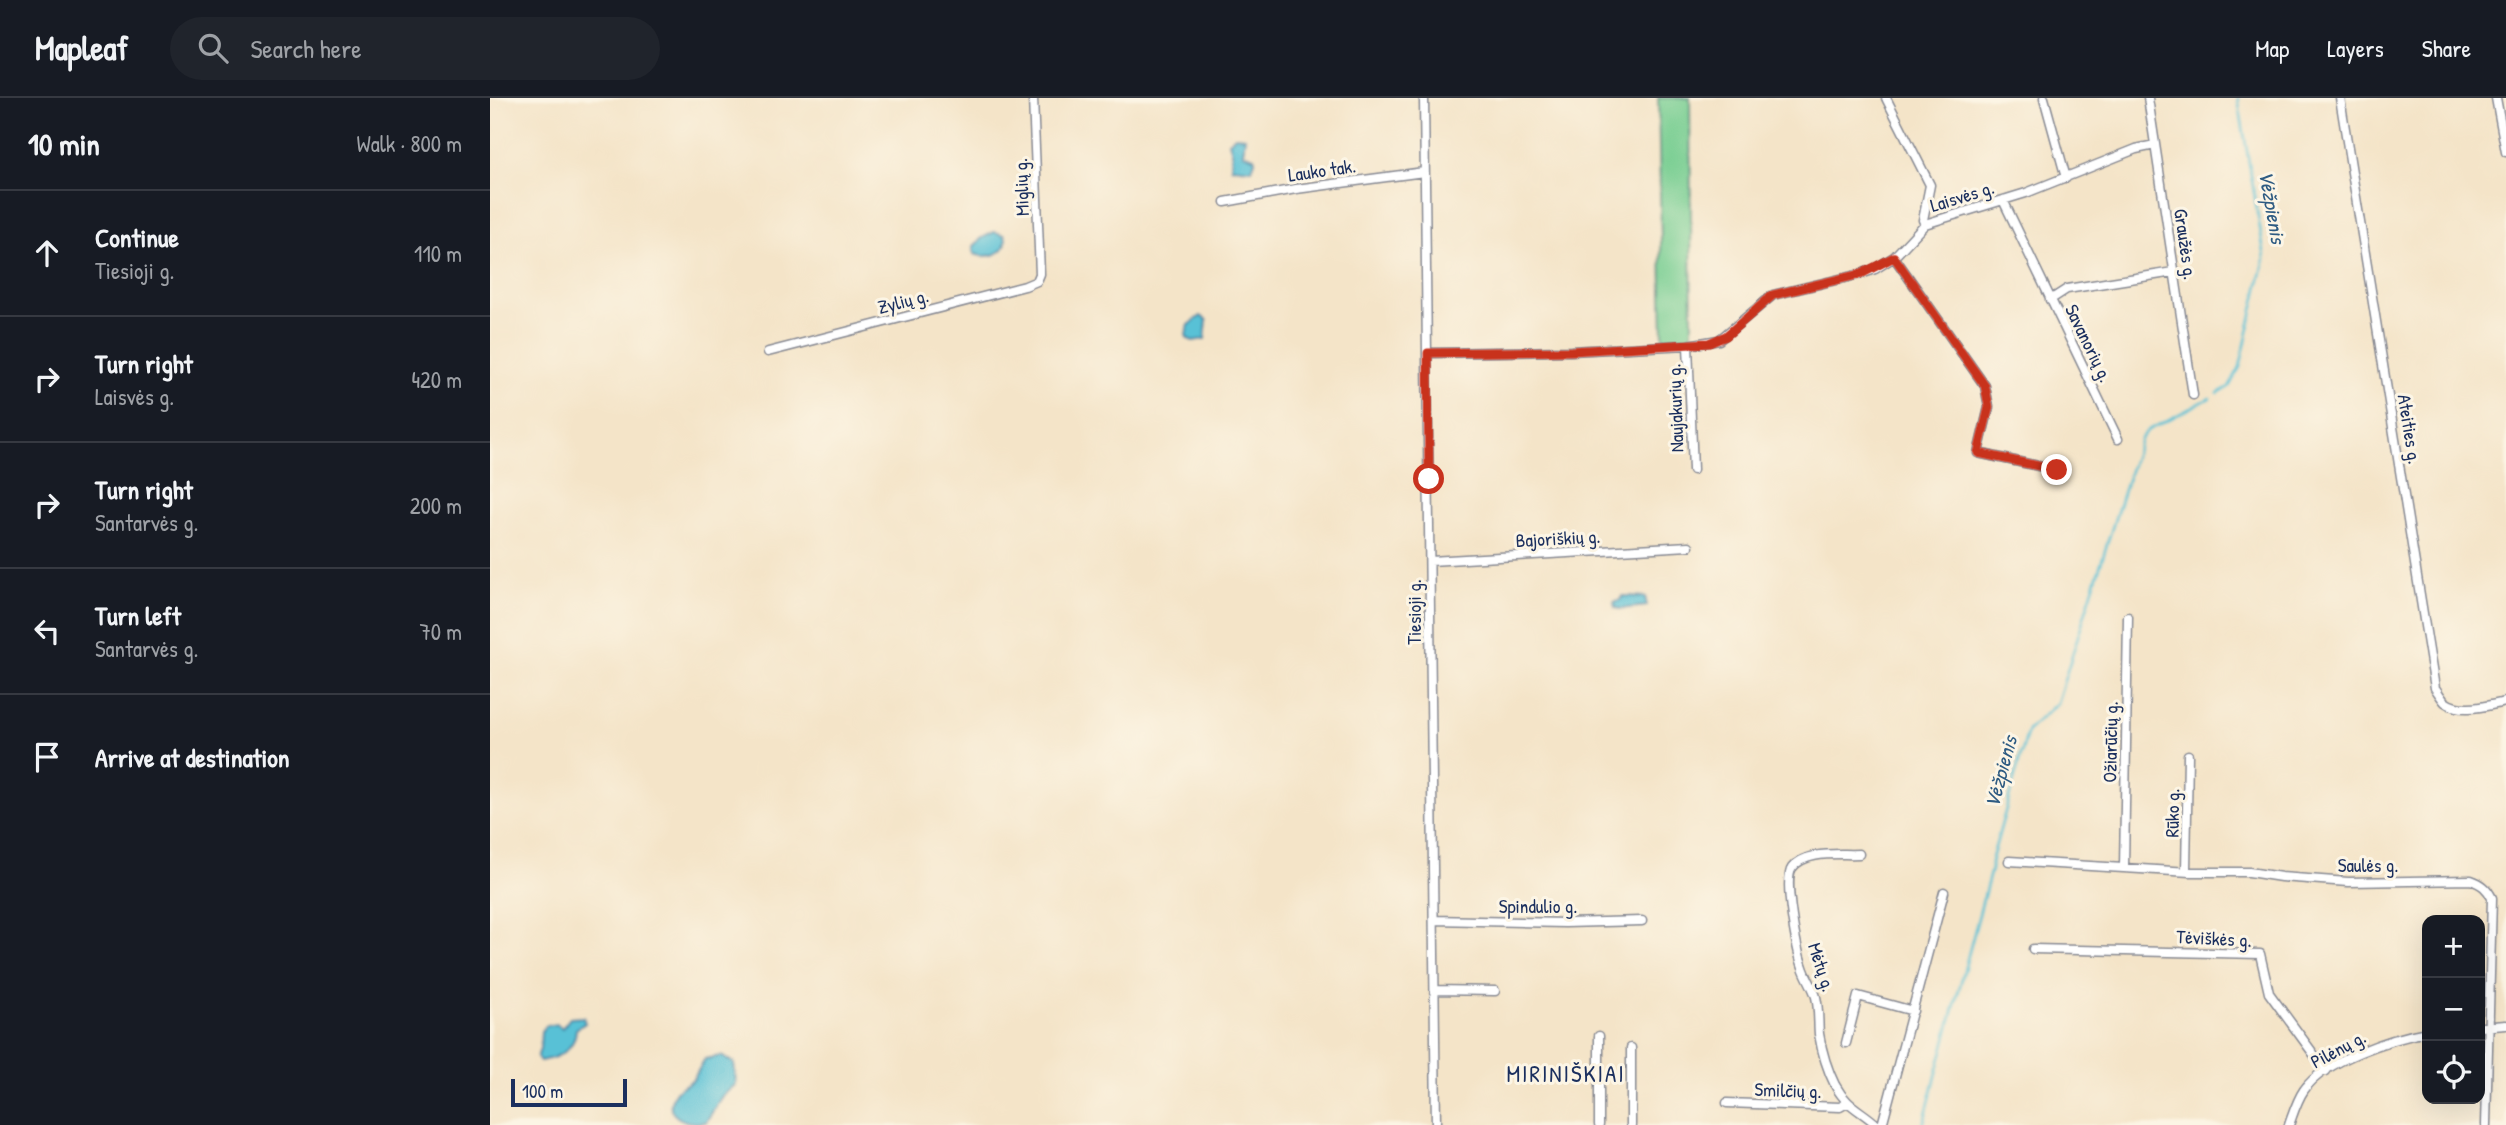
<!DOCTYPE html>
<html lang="en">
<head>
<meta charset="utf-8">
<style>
	body { margin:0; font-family:"Patrick Hand",sans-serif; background:#20242c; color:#f1f3f6 }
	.controls { position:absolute; right:21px; bottom:21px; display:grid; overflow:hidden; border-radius:14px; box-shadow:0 7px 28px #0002 }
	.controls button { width:63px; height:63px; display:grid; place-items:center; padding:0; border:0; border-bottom:2px solid #363941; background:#171b24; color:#f1f3f6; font:35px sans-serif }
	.scale { position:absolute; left:21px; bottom:18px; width:116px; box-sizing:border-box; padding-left:7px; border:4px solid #1b2f5e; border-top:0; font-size:19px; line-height:24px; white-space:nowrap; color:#1b2f5e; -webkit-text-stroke:5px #fcf5e5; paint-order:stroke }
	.stop { position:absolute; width:21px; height:21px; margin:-16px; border:5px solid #c8321e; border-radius:50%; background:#fff }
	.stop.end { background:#c8321e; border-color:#fff; box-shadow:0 2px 7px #0008 }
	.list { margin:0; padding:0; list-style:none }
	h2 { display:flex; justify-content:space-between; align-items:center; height:91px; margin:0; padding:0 28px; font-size:30px }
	h2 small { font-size:23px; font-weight:400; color:#9ea1a6 }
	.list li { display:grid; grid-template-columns:46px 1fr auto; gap:21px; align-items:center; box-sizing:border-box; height:126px; padding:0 28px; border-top:2px solid #363941 }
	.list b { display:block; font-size:26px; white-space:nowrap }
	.list p { margin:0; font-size:23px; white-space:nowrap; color:#9ea1a6 }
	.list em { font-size:23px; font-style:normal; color:#9ea1a6 }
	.icon { flex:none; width:38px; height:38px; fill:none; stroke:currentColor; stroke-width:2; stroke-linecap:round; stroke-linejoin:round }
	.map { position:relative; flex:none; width:2016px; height:1027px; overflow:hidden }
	header { display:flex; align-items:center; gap:42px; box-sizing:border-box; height:98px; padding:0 35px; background:#171b24; border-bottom:2px solid #363941 }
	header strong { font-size:33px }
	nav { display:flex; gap:38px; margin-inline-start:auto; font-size:24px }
	.search { width:490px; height:63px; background:#20242c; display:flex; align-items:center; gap:18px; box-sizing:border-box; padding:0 24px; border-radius:38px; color:#9ea1a6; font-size:26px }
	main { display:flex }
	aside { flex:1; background:#171b24 }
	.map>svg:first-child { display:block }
</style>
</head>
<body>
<header>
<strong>Mapleaf</strong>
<div class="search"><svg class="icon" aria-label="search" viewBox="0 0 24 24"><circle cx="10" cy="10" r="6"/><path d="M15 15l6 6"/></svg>Search here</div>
<nav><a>Map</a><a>Layers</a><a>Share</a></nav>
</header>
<main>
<aside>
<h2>10 min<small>Walk · 800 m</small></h2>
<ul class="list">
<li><svg class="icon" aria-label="ahead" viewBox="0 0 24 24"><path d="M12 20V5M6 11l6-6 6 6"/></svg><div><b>Continue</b><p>Tiesioji g.</p></div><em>110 m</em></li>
<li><svg class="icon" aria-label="right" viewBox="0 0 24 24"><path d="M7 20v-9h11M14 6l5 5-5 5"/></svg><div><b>Turn right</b><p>Laisvės g.</p></div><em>420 m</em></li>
<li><svg class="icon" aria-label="right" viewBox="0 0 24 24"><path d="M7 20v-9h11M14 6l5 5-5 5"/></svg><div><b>Turn right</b><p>Santarvės g.</p></div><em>200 m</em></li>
<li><svg class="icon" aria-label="left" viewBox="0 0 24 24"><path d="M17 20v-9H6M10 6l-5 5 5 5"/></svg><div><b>Turn left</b><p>Santarvės g.</p></div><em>70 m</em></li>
<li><svg class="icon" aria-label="arrive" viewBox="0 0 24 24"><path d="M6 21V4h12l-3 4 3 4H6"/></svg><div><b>Arrive at destination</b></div></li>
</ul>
</aside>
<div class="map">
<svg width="2016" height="1027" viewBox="0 0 2016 1027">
	<rect width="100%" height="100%" fill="#fcf5e5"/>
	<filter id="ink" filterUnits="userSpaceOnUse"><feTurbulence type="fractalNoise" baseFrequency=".0143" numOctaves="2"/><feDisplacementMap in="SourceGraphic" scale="14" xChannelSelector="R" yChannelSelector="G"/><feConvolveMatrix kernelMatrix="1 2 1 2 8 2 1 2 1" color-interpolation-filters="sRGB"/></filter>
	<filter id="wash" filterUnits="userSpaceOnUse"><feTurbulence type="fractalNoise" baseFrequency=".00686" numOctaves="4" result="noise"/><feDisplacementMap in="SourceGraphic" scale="28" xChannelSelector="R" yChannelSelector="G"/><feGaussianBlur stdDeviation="1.57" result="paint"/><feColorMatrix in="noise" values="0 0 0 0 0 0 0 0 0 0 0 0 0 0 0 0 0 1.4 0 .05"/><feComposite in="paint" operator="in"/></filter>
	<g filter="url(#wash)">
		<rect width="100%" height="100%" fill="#f4e4c8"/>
		<path fill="#78ce92" stroke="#4a7e78" stroke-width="2" d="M1168,0H1200L1202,240H1173Z"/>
		<path fill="#59c1d6" stroke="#3a789a" stroke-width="2" d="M745,38L755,39L753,55L764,59L765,62L762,71L741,69L742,54L739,44Z
			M504,134L515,137C520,156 498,161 484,156L483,149L492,140Z
			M711,218L717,222L715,241L703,243L698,241L696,237L699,227Z
			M1133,498L1155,499L1157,508L1129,511L1125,509L1124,504L1130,502Z
			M93,919L95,925L86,931C85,951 69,960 50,963L47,960L50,951L51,933L56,928L67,926L72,930L80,920Z
			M231,958L244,965L246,986L232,998L216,1024C196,1027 171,1018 185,995C190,988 198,987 203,981C208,975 210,968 215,961Z"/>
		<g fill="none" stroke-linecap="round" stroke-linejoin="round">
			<path stroke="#59c1d6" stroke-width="2.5" d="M1728,295L1739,289L1750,269L1775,160L1748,0
				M1433,1027L1501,771V764L1538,632L1567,605L1650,341L1658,332L1720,300"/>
		</g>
	</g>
	<g filter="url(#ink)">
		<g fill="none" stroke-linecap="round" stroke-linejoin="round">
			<defs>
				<path id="minor" d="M934,0L946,1027
					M1396,0L1440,87L1433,122L1435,126
					M1554,0L1576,80
					M1658,0L1703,297
					M1850,0L1945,590C1948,594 1952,601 1955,604C1971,616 1998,607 2016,604
					M2006,0L2016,54
					M1513,102L1628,341
					M735,104L806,91L934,74
					M1404,159L1495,288L1499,309L1488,355L1567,372
					M1560,202L1577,191L1684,174
					M1198,247L1203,372
					M278,254L535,188L547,183L550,176L543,0
					M938,255L1081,253L1198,247L1229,242L1283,197L1371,176L1385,171L1404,159L1435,126L1536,95L1646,51L1665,47
					M940,463L1199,448
					M1369,756C1349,757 1316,752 1302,770C1293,782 1307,853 1313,869C1316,879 1323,888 1326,899C1329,911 1328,924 1329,936C1332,954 1337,971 1345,987C1357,1009 1371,1012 1387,1027
					M1519,763L1700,774H1759L1791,779L1858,784L1981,782C1992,786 1997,790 2002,800L1996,1027
					M1634,770L1638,519
					M1696,773L1698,657
					M944,822L1075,825L1152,823
					M1543,851L1770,856L1779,895L1836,973
					M945,892L1005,893
					M1990,929L2016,927
					M1356,945L1368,898L1423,913
					M1141,950V1027
					M1237,1005L1350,1009L1357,1005
					M1109,1027V938
					M1392,1027L1454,794
					M1799,1027C1803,1016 1807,1002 1814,992C1834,962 1903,940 1937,934"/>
			</defs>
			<use href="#minor" stroke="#888a93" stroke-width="11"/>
			<use href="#minor" stroke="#fff" stroke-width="8"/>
		</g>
	</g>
	<g fill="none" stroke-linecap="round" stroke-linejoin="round" filter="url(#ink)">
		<path stroke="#c8321e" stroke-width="9" d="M939,381L938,255L1081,253L1219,245L1236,238L1283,197L1371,176L1404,159L1495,288L1499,309L1488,355L1567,372"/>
	</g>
	<g text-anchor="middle" stroke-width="6" stroke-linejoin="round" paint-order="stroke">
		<g font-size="19" fill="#1b2f5e" stroke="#fcf5e5">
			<text transform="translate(832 72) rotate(-8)" y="7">Lauko tak.</text>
			<text transform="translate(531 89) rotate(-92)" y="7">Miglių g.</text>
			<text transform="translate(1472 98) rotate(-17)" y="7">Laisvės g.</text>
			<text transform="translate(1696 146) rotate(82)" y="7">Graužės g.</text>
			<text transform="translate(413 203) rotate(-14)" y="7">Zylių g.</text>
			<text transform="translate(1599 245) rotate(64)" y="7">Savanorių g.</text>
			<text transform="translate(1185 310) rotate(-92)" y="7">Naujakurių g.</text>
			<text transform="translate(1920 331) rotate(81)" y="7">Ateities g.</text>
			<text transform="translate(1068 440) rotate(-3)" y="7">Bajoriškių g.</text>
			<text transform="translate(924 514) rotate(-90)" y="7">Tiesioji g.</text>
			<text transform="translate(1620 644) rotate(-89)" y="7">Ožiarūčių g.</text>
			<text transform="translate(1682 715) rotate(-89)" y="7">Rūko g.</text>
			<text x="1878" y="774">Saulės g.</text>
			<text x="1048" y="815">Spindulio g.</text>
			<text transform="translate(1724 840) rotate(3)" y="7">Tėviškės g.</text>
			<text transform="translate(1332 869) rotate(72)" y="7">Mėtų g.</text>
			<text transform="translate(1848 951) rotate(-28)" y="7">Pilėnų g.</text>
			<text transform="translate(1298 992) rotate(2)" y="7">Smilčių g.</text>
		</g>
		<g font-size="21" font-style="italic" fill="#2e5b82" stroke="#fcf5e5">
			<text transform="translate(1782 109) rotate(80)" y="7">Vėžpienis</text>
			<text transform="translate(1511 674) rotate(-75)" y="7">Vėžpienis</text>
		</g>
		<g font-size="23" letter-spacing="2" fill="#1b2f5e" stroke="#fcf5e5">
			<text x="1076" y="984">MIRINIŠKIAI</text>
		</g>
	</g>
</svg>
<div class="controls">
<button>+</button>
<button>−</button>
<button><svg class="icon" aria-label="locate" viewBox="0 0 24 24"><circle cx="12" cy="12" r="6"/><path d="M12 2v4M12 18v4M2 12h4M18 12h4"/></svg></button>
</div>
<div class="scale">100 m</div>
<div class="stop" style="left:939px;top:381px"></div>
<div class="stop end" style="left:1567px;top:372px"></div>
</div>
</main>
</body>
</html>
